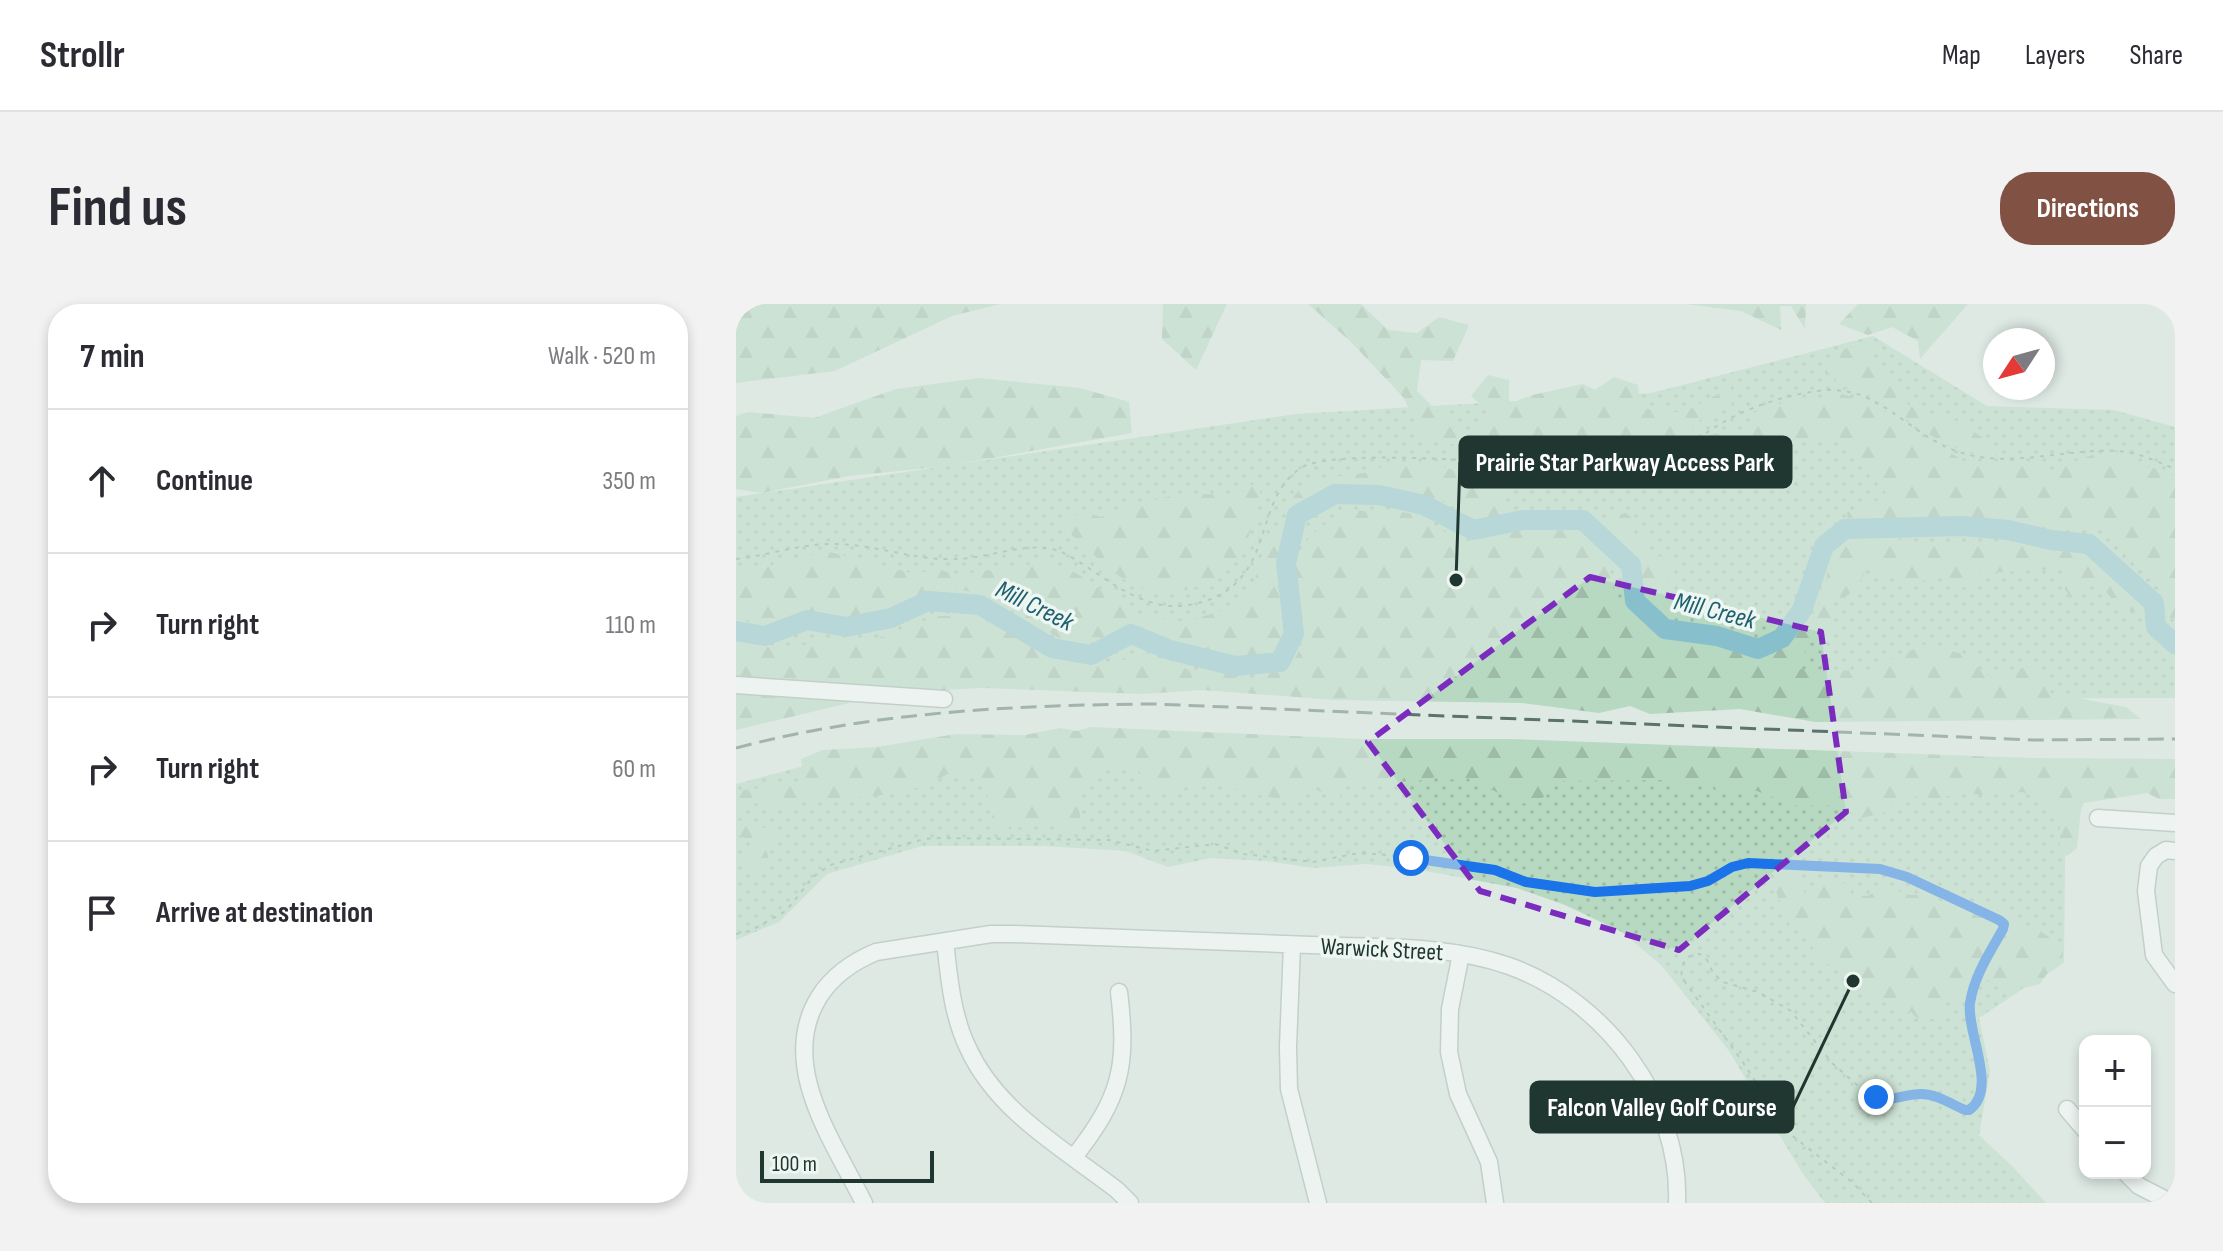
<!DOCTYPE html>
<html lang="en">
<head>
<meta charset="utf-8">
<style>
	body { margin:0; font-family:"Sofia Sans Condensed",sans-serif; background:#f2f2f3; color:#2b2b33 }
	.controls { position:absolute; right:24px; bottom:24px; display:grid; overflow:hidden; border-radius:16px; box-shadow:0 4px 12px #0003 }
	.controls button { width:72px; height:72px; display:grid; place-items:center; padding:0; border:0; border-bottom:2px solid #e1e1e2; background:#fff; color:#2b2b33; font:40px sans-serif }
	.compass { position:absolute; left:1247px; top:24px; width:72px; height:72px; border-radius:50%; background:#fff; box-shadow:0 4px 12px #0003; rotate:234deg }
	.scale { position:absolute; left:24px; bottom:20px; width:174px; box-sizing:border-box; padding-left:8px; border:4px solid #203731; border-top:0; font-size:22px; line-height:28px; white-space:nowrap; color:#203731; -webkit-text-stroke:6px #eef6f2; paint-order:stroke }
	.stop { position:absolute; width:24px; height:24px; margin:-18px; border:6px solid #1a73e8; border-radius:50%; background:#fff }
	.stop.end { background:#1a73e8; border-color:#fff; box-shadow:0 2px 8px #0008 }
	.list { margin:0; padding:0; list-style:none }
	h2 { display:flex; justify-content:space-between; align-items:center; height:104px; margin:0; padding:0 32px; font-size:34px }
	h2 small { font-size:26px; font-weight:400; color:#7c7c81 }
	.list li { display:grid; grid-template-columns:52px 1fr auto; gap:24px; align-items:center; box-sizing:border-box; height:144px; padding:0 32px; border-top:2px solid #e1e1e2 }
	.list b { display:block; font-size:30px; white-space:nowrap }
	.list em { font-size:26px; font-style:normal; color:#7c7c81 }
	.icon { flex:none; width:44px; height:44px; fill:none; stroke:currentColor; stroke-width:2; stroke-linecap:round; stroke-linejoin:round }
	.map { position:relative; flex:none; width:1439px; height:899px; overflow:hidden; border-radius:32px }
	header { display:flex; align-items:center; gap:48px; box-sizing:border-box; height:112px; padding:0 40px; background:#fff; border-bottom:2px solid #e1e1e2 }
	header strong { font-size:38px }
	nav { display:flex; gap:44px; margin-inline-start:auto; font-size:28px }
	.intro { display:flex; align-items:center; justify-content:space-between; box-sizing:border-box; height:192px; padding:0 48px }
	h1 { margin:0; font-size:56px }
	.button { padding:20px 36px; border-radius:32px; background:#815144; color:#fff; font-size:28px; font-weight:700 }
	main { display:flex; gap:48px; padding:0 48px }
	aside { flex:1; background:#fff; border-radius:32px; box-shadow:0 4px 12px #0003 }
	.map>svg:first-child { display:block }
</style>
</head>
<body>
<header>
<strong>Strollr</strong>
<nav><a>Map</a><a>Layers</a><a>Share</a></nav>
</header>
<div class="intro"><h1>Find us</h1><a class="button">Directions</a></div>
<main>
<aside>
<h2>7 min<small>Walk · 520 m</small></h2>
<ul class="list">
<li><svg class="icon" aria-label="ahead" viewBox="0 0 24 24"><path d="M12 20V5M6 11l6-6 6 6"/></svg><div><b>Continue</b></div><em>350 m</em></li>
<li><svg class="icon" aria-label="right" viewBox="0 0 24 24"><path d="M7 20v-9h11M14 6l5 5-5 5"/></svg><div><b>Turn right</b></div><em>110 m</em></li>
<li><svg class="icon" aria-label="right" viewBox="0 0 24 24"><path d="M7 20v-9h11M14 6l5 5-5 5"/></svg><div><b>Turn right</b></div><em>60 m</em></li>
<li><svg class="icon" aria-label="arrive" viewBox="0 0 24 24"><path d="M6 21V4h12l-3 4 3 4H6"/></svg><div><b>Arrive at destination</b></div></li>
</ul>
</aside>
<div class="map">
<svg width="1439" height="899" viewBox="0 0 1439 899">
	<defs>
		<pattern id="green-dots" width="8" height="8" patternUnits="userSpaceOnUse" patternTransform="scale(2)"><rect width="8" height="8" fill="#b7d9c1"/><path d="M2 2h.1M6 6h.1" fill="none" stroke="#9dbba6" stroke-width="1.8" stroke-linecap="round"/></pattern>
		<pattern id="forest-firs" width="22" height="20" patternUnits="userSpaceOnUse" patternTransform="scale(2)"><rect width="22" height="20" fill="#b7d9c1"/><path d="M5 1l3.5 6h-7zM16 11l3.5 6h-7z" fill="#9dbba6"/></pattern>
	</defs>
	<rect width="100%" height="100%" fill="#dee9e4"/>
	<path fill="url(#green-dots)" d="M1137,32L1251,102L1378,106L1439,123V394L642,395L0,360V193L560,110L915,89Z
		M79,459L1330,471L1328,658L1243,714L1254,767L1243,831L1277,863L1310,899H1089L1067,870L993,747L926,662L886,628L829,601L781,584L679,565L630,560L577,564L530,557L475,554L432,563L390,547L309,542H186L91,570L43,618L0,636V480Z"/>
	<path fill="url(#forest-firs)" d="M0,0H265L216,12L99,67L0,79Z
		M427,0H491L460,66L426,35Z
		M572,0H625L652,26L681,29L703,13L733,21L717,57L685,56L681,87L724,130L758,113L735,92L752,71L773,76V100L796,91L847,80L859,86L878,73L902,81L904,104L947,109L995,83L996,106C968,108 960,115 949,140L859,150L731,144L687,133L667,93L614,37Z
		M950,0H1070L1069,25L1055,2H1044L1045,26L1005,7Z
		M1122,0H1232L1184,55L1182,37L1156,23L1132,31L1103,20Z
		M1127,39L1140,44L1131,54C1151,62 1167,80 1172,101L1197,112L1219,116L1260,142V151C1189,152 1156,83 1097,83L1101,74L1089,70C1091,49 1109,44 1127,39Z
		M243,74L344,84L393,98L396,129L212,162L113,172L26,189L0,185V112L12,108L78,114L160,85Z
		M1098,88L1138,99L1166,121L1230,158L1300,157L1316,166L1356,151L1382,148L1404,164L1414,163L1439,172V314L1424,316L1423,302L1427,285L1361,222L1302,227L1240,216L1112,220L1111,208L1153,192L1100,136L1054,140L1036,182L1010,178L985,184L988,175L976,171L977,156L969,146L972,131L1014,124L1019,108L1056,96L1072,100Z
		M689,158L746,174H788L769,191L768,211L747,220L707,196L620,183L583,191L559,207L550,203L564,185L575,176L629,169L657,159Z
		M529,172C522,192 515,232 507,248C499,263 485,272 470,279C401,310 372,259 324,221L346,207L365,213L397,200L452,189L500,192Z
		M614,206C634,209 657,205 676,210C693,215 713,233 725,236C740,240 775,226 791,223C810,219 828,220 846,222L854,240L871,261L878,287L891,307L936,337L982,335L1024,354L1040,350L1044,332L1055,331L1081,310L1083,298L1091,293V248L1115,230L1191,239L1316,242L1352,246L1409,299L1398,309L1378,297L1357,273L1351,285L1338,297L1329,286V265L1244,269L1236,288L1206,271L1173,281L1132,262L1119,287L1094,301L1100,323L1087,335L1072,340L1063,365L1129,367L1190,340L1237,353L1248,372L1299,361L1315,389L1390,403L1405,415L1079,418L1004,405L914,410L894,402L863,409L786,399L599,396L466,386L406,390L246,384L168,388L0,375V332H7L30,343L58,344L89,335L128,337L162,329L198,312H237L316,347L358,356L377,358L422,350L458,369L486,366L508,376L555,363L568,336L556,259C576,228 582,222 614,206Z
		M890,209L900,218L898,231L913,236L911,248L944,259L924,291L942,308L935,318L907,296V281L899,270L898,260L872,234L867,214Z
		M549,212L540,279L548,313L544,344L532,350L495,357L430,341L394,325L374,333L323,334L264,299L231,287L211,284L185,295L138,306L109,317L65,311L28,326L4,311H0V264L18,267L57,254L94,248L179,270L203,265L220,271L312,258L340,269L407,312L451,318L490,305L516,284L529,244Z
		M0,388L155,389L0,426Z
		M355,423L626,435H774L1293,454L1439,455V495H1423L1411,489L1348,499L1345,505L1341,544L1331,552L1324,547V516L1322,506L1312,499L1286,488L1244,491L1226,488L1201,495L1183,492L1171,494L1163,495L1149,508L1122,515L1113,506L1106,504L1091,501H1057L1021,487L979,486L969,480L948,486L928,476L826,477L799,500H790L762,489L736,474L707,476L700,473L681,477L671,473L635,485L613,478L608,481L604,493L596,495L580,485C574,487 569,492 563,493C535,499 509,485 482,481C461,478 411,507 405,469C386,452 361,473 344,485L342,501L346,521L334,529L312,519L262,527L255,524L254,518L259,505L242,476L213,469C177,491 140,492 99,495C75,497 68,492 46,505L17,499L0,504V487L63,479L67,473L65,455L87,446L141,443L220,430L289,431L324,424L341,427Z
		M0,515L41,528L29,543L35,561L18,567L7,555L15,537L0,530Z
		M1054,567L1069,589L1079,592L1087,580L1099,574L1117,584L1113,591L1131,592L1150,583L1174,591H1194L1217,604C1238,599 1251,597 1270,606L1271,619L1282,616C1289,623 1292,622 1300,625C1310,629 1321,640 1327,648L1325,661L1311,670L1304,680L1271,688L1258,678L1240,674L1233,692L1211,696L1203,694L1208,715H1182L1175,708L1163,709L1151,699L1134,696C1126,663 1102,673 1082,653C1077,648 1075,637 1072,630L1055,624L1037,580L1042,569Z"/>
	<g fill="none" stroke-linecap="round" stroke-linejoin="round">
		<path stroke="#87c0cc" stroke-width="20" d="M0,327L29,332L71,316L110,323L155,314L192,297L244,301L316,344L355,351L395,330L434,346L499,362L544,358L558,330L550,259L561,211L599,190L643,191L688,201L737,226L787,216H847L895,261L899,297L929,325L981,332L1022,345L1046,334L1066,306L1088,242L1109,225L1226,222L1272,226L1315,236L1353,240L1418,299L1420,323L1439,340"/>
		<defs>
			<path id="minor" d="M0,381L208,395
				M1362,514L1439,519
				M1439,547L1430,546L1420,552L1413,562L1410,587L1418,651L1439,680
				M209,637C213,673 216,711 232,744C261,808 328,845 381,886L394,899
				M556,641L552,743L553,785L582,899
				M725,650L714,705L713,748L722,790L753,858L759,899
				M1331,805L1349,826
				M338,853C385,793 392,763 383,688
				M1390,869L1403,882L1436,899
				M128,899C98,838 41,761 83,693C97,671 116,658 140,648L255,630H278C377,634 476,638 575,641C641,644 711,640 773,662C869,696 945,797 941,899"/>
		</defs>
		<use href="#minor" stroke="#a1b0ab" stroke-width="19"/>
		<path stroke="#7fab9e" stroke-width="2" stroke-dasharray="4 6" stroke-linecap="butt" d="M0,255C34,251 67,239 101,240C142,241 180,257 221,255C252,254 285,239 316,245C329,248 338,255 348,261C380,282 413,308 453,301C544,285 513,197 565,164C589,148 699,155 732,156C785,157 837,157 889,157C906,155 922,153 937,148C954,141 969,129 984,120C1013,103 1049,91 1082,87C1142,78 1171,131 1223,148C1275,165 1329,144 1381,147C1401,148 1420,157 1439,165
			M0,630L14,627L50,607L77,573L94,561L188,535L204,534L373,536L417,547L479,540L508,550L577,558L622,549L642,550L759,566L790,578L859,588L926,586L954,582L972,577L996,563L1012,559L1144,565L1171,573L1268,620C1260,647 1238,669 1234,700C1231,728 1262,786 1233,806L1187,790L1155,796L1128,787L1096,759L1055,707L1022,688L987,678L977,669L971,656L964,650C950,649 944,661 946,674L1006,757L1054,830L1117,879L1136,899"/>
		<use href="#minor" stroke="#fff" stroke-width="16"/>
		<path stroke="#5a736d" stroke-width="3" stroke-dasharray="16 8" stroke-linecap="butt" d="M0,444C137,408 277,401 418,400L1298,436L1439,435"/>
	</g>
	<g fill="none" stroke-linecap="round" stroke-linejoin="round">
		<path stroke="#1a73e8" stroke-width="10" d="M675,554L759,566L790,578L859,588L954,582L972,577L996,563L1012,559L1144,565L1171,573L1263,616L1268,620L1267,625C1254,648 1238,672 1234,699C1230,728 1263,786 1233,806H1229C1215,800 1201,790 1185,790C1168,790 1158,798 1140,793"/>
	</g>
	<path d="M0 0H1439V899H0ZM854,273L1085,328L1110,508L943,646L744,587L632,438Z" fill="#dee9e4" fill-opacity=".55" fill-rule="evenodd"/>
	<path fill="none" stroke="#7b2cbf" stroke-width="6" stroke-dasharray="16 10" stroke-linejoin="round" d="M854,273L1085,328L1110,508L943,646L744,587L632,438Z"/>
	<g text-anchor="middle" stroke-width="7" stroke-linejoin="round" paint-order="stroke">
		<g font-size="24" fill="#203731" stroke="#eef6f2">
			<text transform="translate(646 645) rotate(3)" y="8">Warwick Street</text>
		</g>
		<g font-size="26" font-style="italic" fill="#1e606f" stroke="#eef6f2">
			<text transform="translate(299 301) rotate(26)" y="9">Mill Creek</text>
			<text transform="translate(979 306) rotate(14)" y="9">Mill Creek</text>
		</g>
	</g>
	<path fill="none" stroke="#203731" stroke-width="3" d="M720 276L724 158M1117 677L1057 803"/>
	<g fill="#203731" stroke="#eef6f2" stroke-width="3">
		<circle cx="720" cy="276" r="8"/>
		<circle cx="1117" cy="677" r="8"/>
	</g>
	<g fill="#203731" stroke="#203731" stroke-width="3">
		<rect x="724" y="133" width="331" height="50" rx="8"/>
		<rect x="795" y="778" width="262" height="50" rx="8"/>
	</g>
	<g font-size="26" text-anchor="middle" font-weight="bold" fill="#fff">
		<text x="889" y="167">Prairie Star Parkway Access Park</text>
		<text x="926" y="812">Falcon Valley Golf Course</text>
	</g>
</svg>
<div class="controls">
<button>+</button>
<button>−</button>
</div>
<svg class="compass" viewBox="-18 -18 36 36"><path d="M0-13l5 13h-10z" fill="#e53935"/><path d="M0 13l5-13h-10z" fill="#7c7c81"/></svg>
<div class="scale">100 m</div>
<div class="stop" style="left:675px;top:554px"></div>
<div class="stop end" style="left:1140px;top:793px"></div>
</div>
</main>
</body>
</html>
